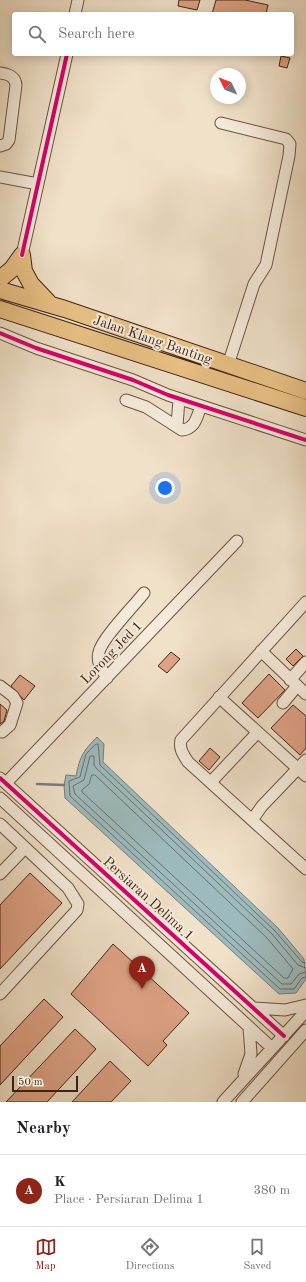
<!DOCTYPE html>
<html lang="en">
<head>
<meta charset="utf-8">
<style>
	body { margin:0; font-family:"Old Standard TT",serif; background:#f2f2f2; color:#202124 }
	.compass { position:absolute; left:210px; top:68px; width:36px; height:36px; border-radius:50%; background:#fff; box-shadow:0 2px 10px #0003; rotate:313deg }
	.scale { position:absolute; left:12px; bottom:10px; width:66px; box-sizing:border-box; padding-left:4px; border:2px solid #412316; border-top:0; font-size:11px; line-height:14px; white-space:nowrap; color:#412316; -webkit-text-stroke:3px #f5ecdc; paint-order:stroke }
	.you { position:absolute; left:165px; top:488px; width:14px; height:14px; margin:-10px; border:3px solid #fff; border-radius:50%; background:#1a73e8; box-shadow:0 0 0 6px #1a73e833 }
	.badge { display:grid; place-items:center; width:26px; height:26px; border-radius:50%; background:#8f2418; color:#fff; font-size:13px; font-weight:700 }
	.pin { position:absolute; translate:-50% -33px; filter:drop-shadow(0 1px 2px #0008) }
	.pin::after { content:''; position:absolute; top:21px; width:14px; height:12px; background:inherit; clip-path:polygon(0 0,100% 0,50% 100%) }
	.list { margin:0; padding:0; list-style:none }
	h2 { display:flex; justify-content:space-between; align-items:center; height:52px; margin:0; padding:0 16px; font-size:17px }
	h2 small { font-size:13px; font-weight:400; color:#757577 }
	.list li { display:grid; grid-template-columns:26px 1fr auto; gap:12px; align-items:center; box-sizing:border-box; height:72px; padding:0 16px; border-top:1px solid #e0e0e0 }
	.list b { display:block; font-size:15px; white-space:nowrap }
	.list p { margin:0; font-size:13px; white-space:nowrap; color:#757577 }
	.list em { font-size:13px; font-style:normal; color:#757577 }
	.icon { flex:none; width:22px; height:22px; fill:none; stroke:currentColor; stroke-width:2; stroke-linecap:round; stroke-linejoin:round }
	.map { position:relative; flex:none; width:306px; height:1102px; overflow:hidden }
	.search { position:absolute; background:#fff; box-shadow:0 2px 10px #0003; left:12px; right:12px; top:12px; height:44px; display:flex; align-items:center; gap:10px; box-sizing:border-box; padding:0 14px; border-radius:4px; color:#757577; font-size:15px }
	.sheet { height:124px; background:#fff }
	nav { display:flex; justify-content:space-around; align-items:center; box-sizing:border-box; height:56px; border-top:1px solid #e0e0e0; background:#fff; font-size:11px; color:#757577 }
	nav a { display:grid; justify-items:center; gap:2px }
	nav .on { color:#8f2418 }
	.map>svg:first-child { display:block }
</style>
</head>
<body>
<div class="map">
<svg width="306" height="1102" viewBox="0 0 306 1102">
	<rect width="100%" height="100%" fill="#f0e1c9"/>
	<filter id="stains"><feTurbulence type="fractalNoise" baseFrequency=".005" numOctaves="4"/><feColorMatrix values="0 0 0 0 .2 0 0 0 0 .09 0 0 0 0 .02 0 0 0 .5 -.17"/></filter>
	<radialGradient id="worn" r=".72"><stop offset=".6" stop-color="#630" stop-opacity="0"/><stop offset="1" stop-color="#630" stop-opacity=".3"/></radialGradient>
	<path fill="#9dbbbe" stroke="#787e7b" d="M97,737L104,744L103,762L278,928L304,959L306,979L296,993L279,994L65,798L64,785L66,775L76,776C80,756 83,751 97,737Z"/>
	<g fill="none" stroke-linecap="round" stroke-linejoin="round">
		<path stroke="#6f6f6a" stroke-width="1" d="M92,775H95L267,938L293,969L288,978H284L82,792V790L89,784Z
			M306,963L302,962L275,931L100,765L98,744H96L86,754L80,777L69,781L70,796L280,989H294L302,978L306,977
			M306,968L298,965L272,934L97,769L94,765V756H90L84,780L73,786L75,794L282,984H291L299,974L306,972"/>
		<path stroke="#787e7b" stroke-width="2.5" d="M37,784L64,785"/>
	</g>
	<path fill="#dfa386" stroke="#412316" d="M179,0H200L197,10L178,6Z
		M216,0H245L268,5L266,14H212Z
		M281,56L290,58L287,68L279,66Z
		M296,649L303,656L293,666L286,659Z
		M171,652L180,659L167,673L158,666Z
		M269,674L285,690L258,718L242,703Z
		M20,675L35,686L24,700L11,686Z
		M0,704L7,710L4,721L0,724Z
		M293,705L306,716V748L300,755L271,728Z
		M210,748L220,757L209,770L199,761Z
		M30,873L62,903L0,969V905Z
		M113,944L189,1013L163,1041L167,1045L148,1066L71,994Z
		M44,999L63,1017L0,1085V1046Z
		M75,1029L96,1049L47,1102H6Z
		M110,1061L131,1081L111,1102H72Z"/>
	<g fill="none" stroke-linecap="round" stroke-linejoin="round">
		<defs>
			<path id="minor" d="M75,14L78,0
				M0,73C8,74 15,76 16,85L9,140L6,144L0,146
				M221,123L286,139L290,144L289,156L266,265L254,284L228,365
				M0,177L38,184
				M22,255L67,54
				M0,333L36,348L133,380L168,395L306,440
				M126,400L146,407L182,430C195,429 197,417 201,406
				M177,426L179,399
				M306,602L181,740C179,749 183,754 188,762L306,869
				M261,651L306,694
				M107,678C102,670 96,662 99,652C102,638 134,606 144,593
				M290,680L306,662
				M0,686L13,696L17,703L10,725L2,732
				M219,697L306,776
				M283,703L297,686
				M0,778L284,1036
				M211,782L257,733
				M6,783L237,541
				M0,798L272,1048
				M252,820L262,806L306,760
				M0,824L68,888L78,904L77,910L0,994
				M0,874L25,848
				M254,1008L285,1010L306,1005
				M244,1074L251,1054L249,1027
				M223,1102L306,1011
				M242,1102L306,1030"/>
			<path id="highway" d="M22,255L24,271L31,284L50,304
				M0,279L12,269L22,255
				M0,290L65,309L306,391
				M0,309L306,408"/>
		</defs>
		<use href="#minor" stroke="#6d5243" stroke-width="13"/>
		<use href="#highway" stroke="#412316" stroke-width="18"/>
		<use href="#minor" stroke="#f5ecdc" stroke-width="11"/>
		<use href="#highway" stroke="#e8c084" stroke-width="16"/>
		<defs>
			<path id="cycleway" d="M22,255L67,54
				M0,333L36,348L133,380L168,395L306,440
				M0,778L284,1036"/>
		</defs>
		<use href="#cycleway" stroke="#f5ecdc" stroke-width="6"/>
		<use href="#cycleway" stroke="#d6006c" stroke-width="4"/>
	</g>
	<g text-anchor="middle" stroke-width="4" stroke-linejoin="round" paint-order="stroke">
		<g font-size="14" fill="#412316" stroke="#f5ecdc">
			<text transform="translate(153 339) rotate(19)" y="5">Jalan Klang Banting</text>
			<text transform="translate(111 652) rotate(-46)" y="5">Lorong Jed 1</text>
			<text transform="translate(149 898) rotate(42)" y="5">Persiaran Delima 1</text>
		</g>
	</g>
	<rect width="100%" height="100%" filter="url(#stains)"/>
	<rect width="100%" height="100%" fill="url(#worn)"/>
</svg>
<svg class="compass" viewBox="-18 -18 36 36"><path d="M0-13l5 13h-10z" fill="#e53935"/><path d="M0 13l5-13h-10z" fill="#757577"/></svg>
<div class="scale">50 m</div>
<div class="you"></div>
<div class="pin badge" style="left:142px;top:989px">A</div>
<div class="search"><svg class="icon" aria-label="search" viewBox="0 0 24 24"><circle cx="10" cy="10" r="6"/><path d="M15 15l6 6"/></svg>Search here</div>
</div>
<section class="sheet">
<h2>Nearby<small></small></h2>
<ul class="list">
<li><span class="badge">A</span><div><b>K</b><p>Place · Persiaran Delima 1</p></div><em>380 m</em></li>
</ul>
</section>
<nav>
<a class="on"><svg class="icon" aria-label="map" viewBox="0 0 24 24"><path d="M3 6l6-2 6 2 6-2v14l-6 2-6-2-6 2zM9 4v14M15 6v14"/></svg>Map</a>
<a><svg class="icon" aria-label="directions" viewBox="0 0 24 24"><path d="M12 3l9 9-9 9-9-9zM9 14v-3h6M13 9l2 2-2 2"/></svg>Directions</a>
<a><svg class="icon" aria-label="saved" viewBox="0 0 24 24"><path d="M7 4h10v16l-5-4-5 4z"/></svg>Saved</a>
</nav>
</body>
</html>
